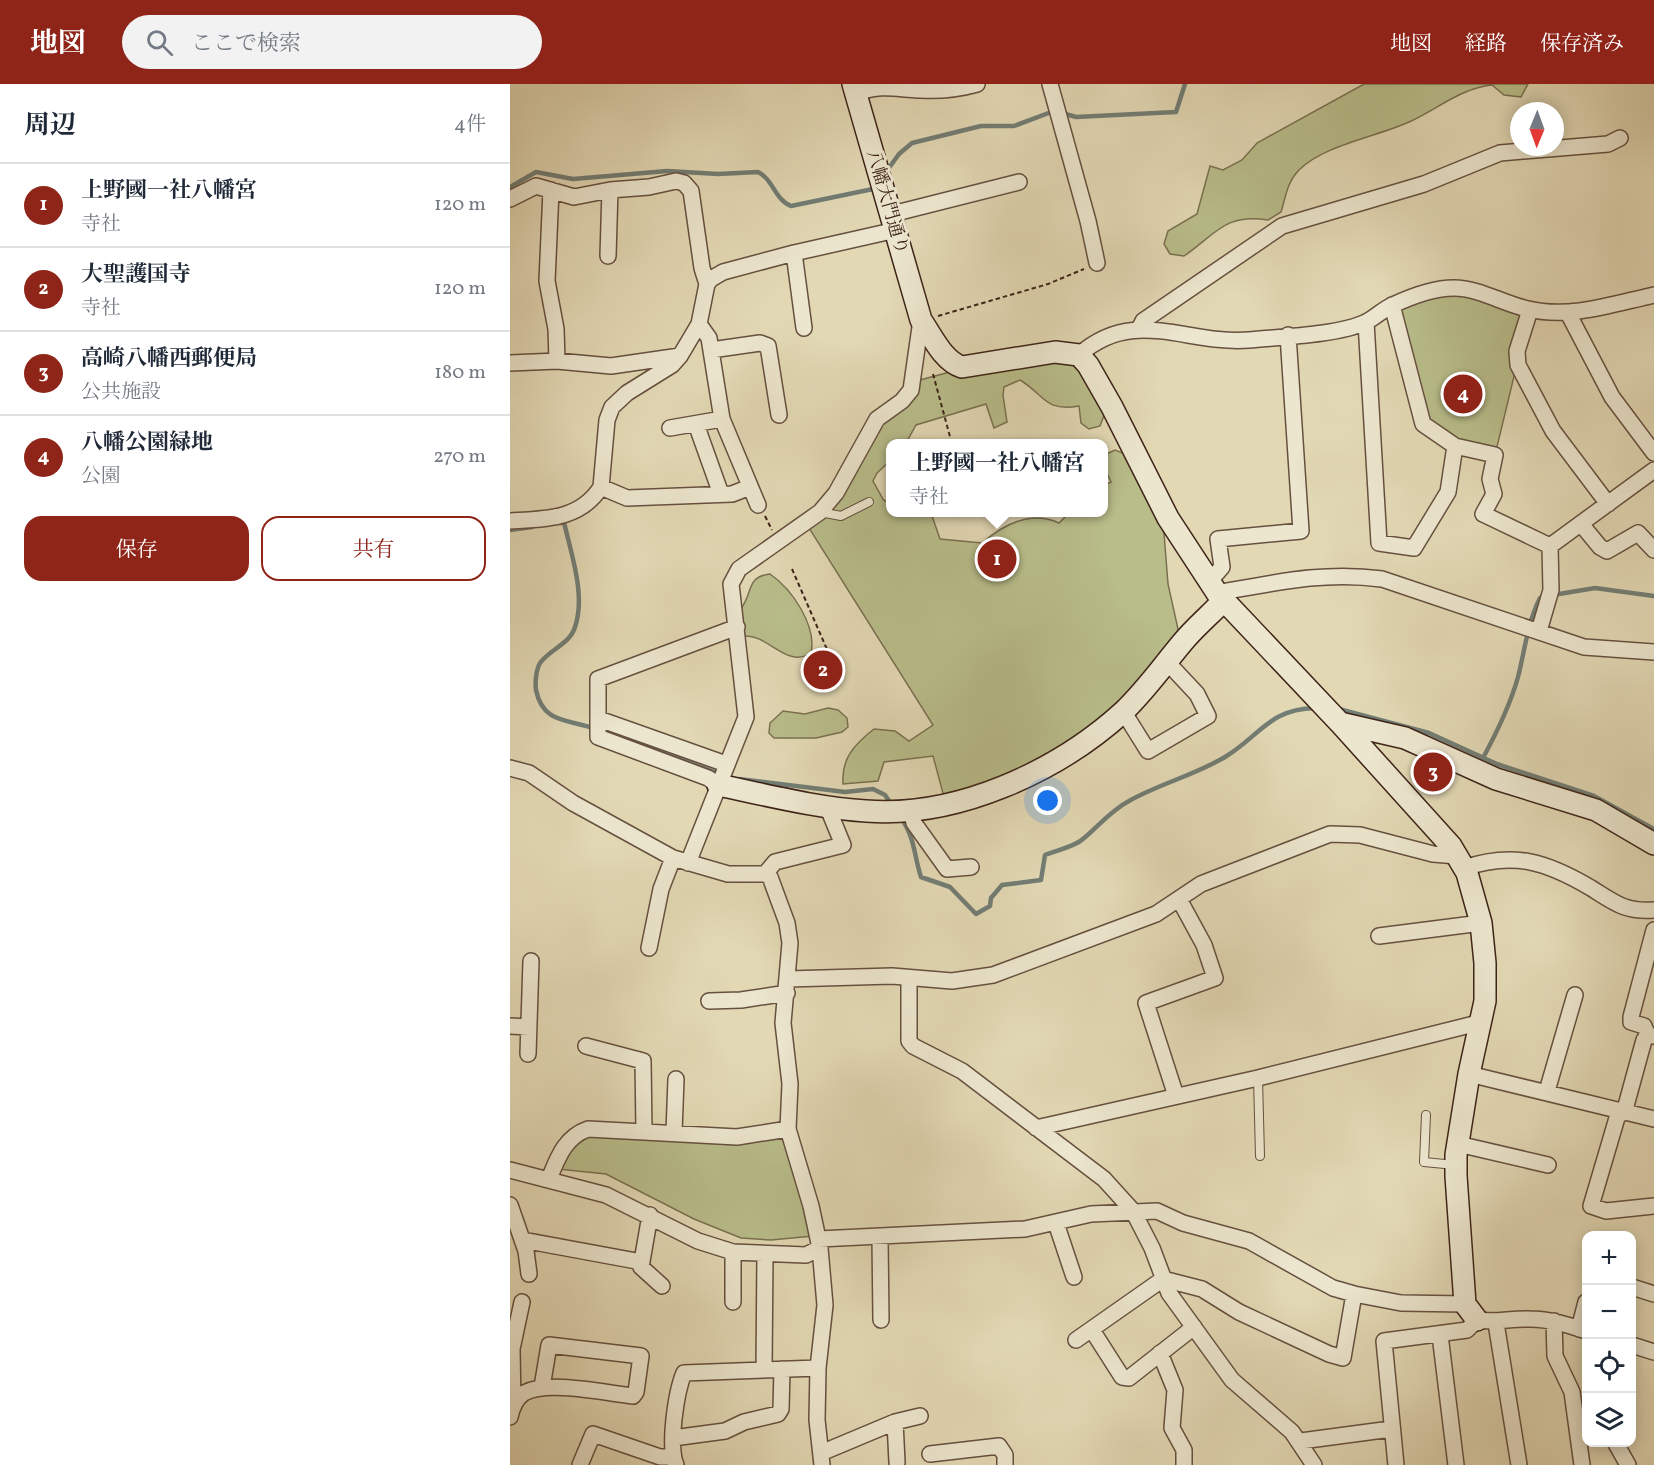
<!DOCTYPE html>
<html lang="ja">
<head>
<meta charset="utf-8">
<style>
	body { margin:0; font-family:Vollkorn,"Noto Serif JP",serif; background:#f2f2f3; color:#1f2937 }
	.controls { position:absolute; right:18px; bottom:18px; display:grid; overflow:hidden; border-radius:12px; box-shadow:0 3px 15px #0003 }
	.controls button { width:54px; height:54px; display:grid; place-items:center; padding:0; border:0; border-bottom:2px solid #e0e1e3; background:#fff; color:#1f2937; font:30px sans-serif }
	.compass { position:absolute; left:1000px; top:18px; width:54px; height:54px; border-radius:50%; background:#fff; box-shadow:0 3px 15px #0003; rotate:181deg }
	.you { position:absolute; left:538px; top:717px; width:21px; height:21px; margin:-15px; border:4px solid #fff; border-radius:50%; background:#1a73e8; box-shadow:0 0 0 9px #1a73e833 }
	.badge { display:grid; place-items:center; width:39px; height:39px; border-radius:50%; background:#8f2418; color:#fff; font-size:20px; font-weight:700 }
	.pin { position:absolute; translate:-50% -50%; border:3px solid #fff; box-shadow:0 2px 6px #0006 }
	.popup { position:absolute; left:376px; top:355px; width:222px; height:78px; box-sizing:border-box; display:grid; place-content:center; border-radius:12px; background:#fff; filter:drop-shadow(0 2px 4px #0005); font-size:20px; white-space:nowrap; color:#747a83 }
	.popup b { font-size:22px; color:#1f2937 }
	.popup::after { content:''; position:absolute; left:50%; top:100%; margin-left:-12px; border:12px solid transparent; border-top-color:#fff }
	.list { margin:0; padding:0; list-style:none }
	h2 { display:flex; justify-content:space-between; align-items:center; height:78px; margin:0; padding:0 24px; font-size:26px }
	h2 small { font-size:20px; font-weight:400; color:#747a83 }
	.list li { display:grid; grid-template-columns:39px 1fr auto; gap:18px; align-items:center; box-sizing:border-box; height:84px; padding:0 24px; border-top:2px solid #e0e1e3 }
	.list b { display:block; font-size:22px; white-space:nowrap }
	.list p { margin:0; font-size:20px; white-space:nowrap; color:#747a83 }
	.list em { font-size:20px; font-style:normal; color:#747a83 }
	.actions { display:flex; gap:12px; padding:18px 24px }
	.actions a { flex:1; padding:14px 0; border:2px solid #8f2418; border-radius:18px; text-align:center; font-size:21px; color:#8f2418 }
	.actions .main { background:#8f2418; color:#fff }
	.icon { flex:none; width:33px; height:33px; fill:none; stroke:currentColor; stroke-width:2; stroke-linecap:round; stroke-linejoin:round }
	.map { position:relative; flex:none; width:1144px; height:1381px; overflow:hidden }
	header { display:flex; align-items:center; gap:36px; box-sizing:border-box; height:84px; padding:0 30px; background:#8f2418; color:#fff }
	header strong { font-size:28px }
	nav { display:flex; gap:33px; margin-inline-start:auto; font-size:21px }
	.search { width:420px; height:54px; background:#f2f2f3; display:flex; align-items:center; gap:15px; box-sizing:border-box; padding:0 21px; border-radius:33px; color:#747a83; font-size:22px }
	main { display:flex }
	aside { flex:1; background:#fff }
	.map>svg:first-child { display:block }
</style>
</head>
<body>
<header>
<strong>地図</strong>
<div class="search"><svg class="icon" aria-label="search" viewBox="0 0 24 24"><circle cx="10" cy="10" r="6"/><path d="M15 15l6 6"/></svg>ここで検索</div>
<nav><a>地図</a><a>経路</a><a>保存済み</a></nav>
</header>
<main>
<aside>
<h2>周辺<small>4件</small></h2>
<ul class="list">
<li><span class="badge">1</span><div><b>上野國一社八幡宮</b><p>寺社</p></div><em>120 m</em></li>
<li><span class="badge">2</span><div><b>大聖護国寺</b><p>寺社</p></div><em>120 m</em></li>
<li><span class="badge">3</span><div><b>高崎八幡西郵便局</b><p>公共施設</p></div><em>180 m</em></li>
<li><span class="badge">4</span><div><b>八幡公園緑地</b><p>公園</p></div><em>270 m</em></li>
</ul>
<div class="actions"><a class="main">保存</a><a>共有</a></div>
</aside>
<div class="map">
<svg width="1144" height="1381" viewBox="0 0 1144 1381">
	<rect width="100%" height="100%" fill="#e2d8b4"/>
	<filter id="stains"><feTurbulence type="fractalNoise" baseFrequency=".00333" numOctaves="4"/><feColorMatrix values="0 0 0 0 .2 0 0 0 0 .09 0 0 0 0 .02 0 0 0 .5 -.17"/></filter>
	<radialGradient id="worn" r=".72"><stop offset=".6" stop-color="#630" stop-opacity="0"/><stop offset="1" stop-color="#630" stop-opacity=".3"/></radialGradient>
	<path fill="#b8bd8a" stroke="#7a7051" stroke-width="1.5" d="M854,0H1018L1011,13L994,11L982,1C951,4 926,26 899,38C866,53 814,61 789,86C777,98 776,112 771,128L758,136C715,129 706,150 674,172L660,170L654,160L658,147L687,130L700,82L713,86L732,76L747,59Z
		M932,205L1020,226L985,371L945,362L913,340L882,221Z
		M557,277L570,287L596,326L590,342L579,345L571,339L569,322C534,328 535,311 510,296L494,303L493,311L497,338L484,344L476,320L406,341L396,359L380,360V377L367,389L363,397L373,415L380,421V428L421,429L430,455L472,459C494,440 521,426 549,439L559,429L594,428V401L601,398L594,383V371L605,366L618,371L654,449L658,500L670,554L588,640L497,695L434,713L423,672L374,678L368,697L333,700C331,674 345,660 364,645L385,647L399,657L423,641L299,444L323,425L368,344L403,309L410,296L440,288Z
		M260,490C282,505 307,542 301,569C277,585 258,550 234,552L230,526C244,509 235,493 260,490Z
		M318,624L328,626L337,634L338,643L332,648L306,654H264L259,649L260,639L273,627L295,630Z
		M69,1051H275L303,1152L261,1156L231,1154L184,1135L96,1090L47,1085Z"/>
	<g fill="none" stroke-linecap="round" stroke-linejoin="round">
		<path stroke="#727d74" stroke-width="4.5" d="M552,29L566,33L666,28L675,0
			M376,88L389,70L402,59L471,42H504L544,27
			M0,103L26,88L63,95L157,87L208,90L248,88C263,95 265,116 281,122L363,105L365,102
			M51,439L54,438C61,470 76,511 65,543C60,560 40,565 30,579C26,586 25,598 26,606C33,640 58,635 86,645
			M0,446L22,443
			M1043,511L1085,504L1144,512
			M825,624L919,649L987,680L1084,712L1144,745
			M100,649L210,690
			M973,674C987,648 1000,622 1008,593C1015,566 1017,540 1030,514L1035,513
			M229,695L335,708L363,705L375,711L381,720
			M390,732C406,756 403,768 411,793L440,803L466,830L480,822L481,814L492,801L531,796L535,771C547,766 564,763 573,755C589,742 600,727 619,717C649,700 685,691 715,673C750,652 759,625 805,624"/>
		<defs>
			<path id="lane" d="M310,428L331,432L359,418
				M748,994L750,1072
				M916,1031L914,1078L945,1081"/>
			<path id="street" d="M540,0L578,137L587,179
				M346,9C374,0 384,5 411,6C430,7 449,5 467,0
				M41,106L37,197L46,245L47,277
				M0,115L26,102L64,113L100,106L139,103L166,97L174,99L181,107L192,184L197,200
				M382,130L509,98
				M284,169L294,244
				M98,172L100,106
				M882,221L913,340L945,362L985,371L980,395L984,410L973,430L1040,462
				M1020,226L1007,267L1008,281L1043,347L1098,420
				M1058,229L1102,313L1144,369
				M856,238L869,459L904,464L938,408L945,362
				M189,240L199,254L212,335L248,421
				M629,245L633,237L772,142L914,100L990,69L1098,60L1110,54
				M201,266L250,259L258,262L269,331
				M569,271C624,222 677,261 739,256C769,253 829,251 856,238C865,234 873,225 883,221C900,213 924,204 944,204C969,204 994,220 1018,225C1060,235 1103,220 1144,211
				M0,279L47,277L101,282L170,272
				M186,340L211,410
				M160,344L212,335
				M91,403L117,414L222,410L240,403
				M0,437C35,435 70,436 91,403L97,336L102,323L117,309L162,281L170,272L189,240L197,200L201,195L213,188L284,169L386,146
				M1071,440L1090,463L1097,467L1128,449L1144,466
				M699,498L712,483L708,455L791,447L778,251
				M707,509C764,499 814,487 872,495L1074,563L1144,568
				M1029,547L1041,506L1040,462L1144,386
				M613,627L638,667L698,632L687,610L657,578
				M89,635L216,680
				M0,684L19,689L63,719L163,774L218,790H255L260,793L277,839L280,859L273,939L280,1000L278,1045L301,1122L310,1164L315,1221L308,1284L307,1336L312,1381
				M208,701L198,694L88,653V595L227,543
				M401,726L404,739L437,785L461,783
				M178,779L236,633L221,500L229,485L310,428L326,409L367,335L392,317L401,306L411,236
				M954,784C1004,767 1037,778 1081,804C1105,819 1115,828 1144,826
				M255,790L265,778L333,761L317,722
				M869,852L971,839
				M139,864L151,805L163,774
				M278,895L382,892L442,897L483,891L646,830L691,800L820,750L850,751L923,770L947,772
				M399,895V957L403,962L452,987L594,1095L623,1127L642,1164L659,1209L722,1296L782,1348L804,1381
				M199,917L231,916L277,909
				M0,942L19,943
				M1138,952L1134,942L1121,938V933L1144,846
				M76,962L133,977L134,1047
				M18,970L21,877
				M959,990L1144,1035
				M1037,1007L1065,911
				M666,1012L636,919L705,894L694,861L669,815
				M1109,1027L1081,1122L1096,1127L1144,1122
				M1114,1029L1134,956L1138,952H1144
				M526,1044L748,994L972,938
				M164,1048L166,995
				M948,1060L1038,1081
				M0,1086L96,1111L188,1157L223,1168L296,1171L310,1164
				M39,1095C48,1073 55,1053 78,1045L227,1053L278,1045
				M0,1121L16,1167L19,1190
				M140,1131L131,1183L152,1202
				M546,1139L564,1193
				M370,1154L371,1236
				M309,1155L515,1145L581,1130L647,1127L673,1139L739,1157L823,1204L844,1210L891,1219L955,1220
				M13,1156L132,1178
				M223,1168V1218
				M1122,1203L1144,1210
				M1044,1237L1045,1272L1062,1308L1072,1381
				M986,1239L1009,1381
				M1069,1245L1076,1218
				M582,1246L612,1293L619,1294L684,1243
				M930,1251L946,1381
				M566,1256L653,1195L692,1205L729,1228L819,1270L833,1274L844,1210
				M1122,1261L1144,1268
				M650,1269L665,1306L662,1344L674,1366V1381
				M254,1286L255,1170
				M3,1321L2,1265L12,1218
				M0,1333C2,1324 6,1314 14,1309C37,1296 95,1309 123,1312L126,1308L131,1272L39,1261L32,1303
				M385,1338L387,1378
				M163,1354L215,1347L234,1338L268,1330L271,1325L272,1285
				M791,1357L881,1345
				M1105,1358L1118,1381
				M311,1369L385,1338L410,1332
				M420,1370L489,1362L495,1371V1381
				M70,1381L83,1350L150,1373H162
				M166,1381C158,1362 166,1308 174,1289L308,1284
				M886,1381L874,1257L957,1246L967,1236C988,1239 1000,1234 1020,1235C1040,1235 1058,1241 1076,1247"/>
			<path id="secondary" d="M343,0L411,236C422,252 433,277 452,283L545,268L569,271L578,281L602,323L658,434L707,509L830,639L941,762L957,789L971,839L975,879V917L959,990L946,1071V1092L955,1220L967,1236
				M830,639L895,654L986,695L1086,726L1144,760
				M208,701C257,711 307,724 356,727C446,734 547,688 613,628C635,607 652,583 672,559C684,544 700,531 713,517"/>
		</defs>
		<use href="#lane" stroke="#66503f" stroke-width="10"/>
		<use href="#street" stroke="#66503f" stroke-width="18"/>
		<use href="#secondary" stroke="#3d2318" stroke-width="24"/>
		<path stroke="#3d2318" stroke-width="2" stroke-dasharray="4.5 3" stroke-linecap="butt" d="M428,232L538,200L574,185
			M423,290L442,360
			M255,432L262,446
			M282,485L319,570"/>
		<use href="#lane" stroke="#ece6ce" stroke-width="8"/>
		<use href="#street" stroke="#ece6ce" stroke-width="15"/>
		<use href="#secondary" stroke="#ece6ce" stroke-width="21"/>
	</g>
	<g text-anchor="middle" stroke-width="6" stroke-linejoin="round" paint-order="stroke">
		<g font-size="18" fill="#3d2318" stroke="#ece6ce">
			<text transform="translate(378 118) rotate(74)" y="6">八幡大門通り</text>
		</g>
	</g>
	<rect width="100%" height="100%" filter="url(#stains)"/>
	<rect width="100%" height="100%" fill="url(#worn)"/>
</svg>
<div class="controls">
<button>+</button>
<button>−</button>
<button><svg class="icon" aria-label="locate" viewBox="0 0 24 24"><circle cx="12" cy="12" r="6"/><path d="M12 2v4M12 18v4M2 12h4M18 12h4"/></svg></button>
<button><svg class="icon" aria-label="layers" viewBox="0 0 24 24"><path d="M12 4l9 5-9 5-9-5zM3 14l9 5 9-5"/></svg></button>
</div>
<svg class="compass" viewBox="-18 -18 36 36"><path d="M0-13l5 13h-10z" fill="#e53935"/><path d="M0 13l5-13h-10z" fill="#747a83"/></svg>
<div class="you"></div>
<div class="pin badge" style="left:487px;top:475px">1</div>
<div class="popup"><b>上野國一社八幡宮</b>寺社</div>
<div class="pin badge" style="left:313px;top:586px">2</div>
<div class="pin badge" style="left:923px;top:688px">3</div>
<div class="pin badge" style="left:953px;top:310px">4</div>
</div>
</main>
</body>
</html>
